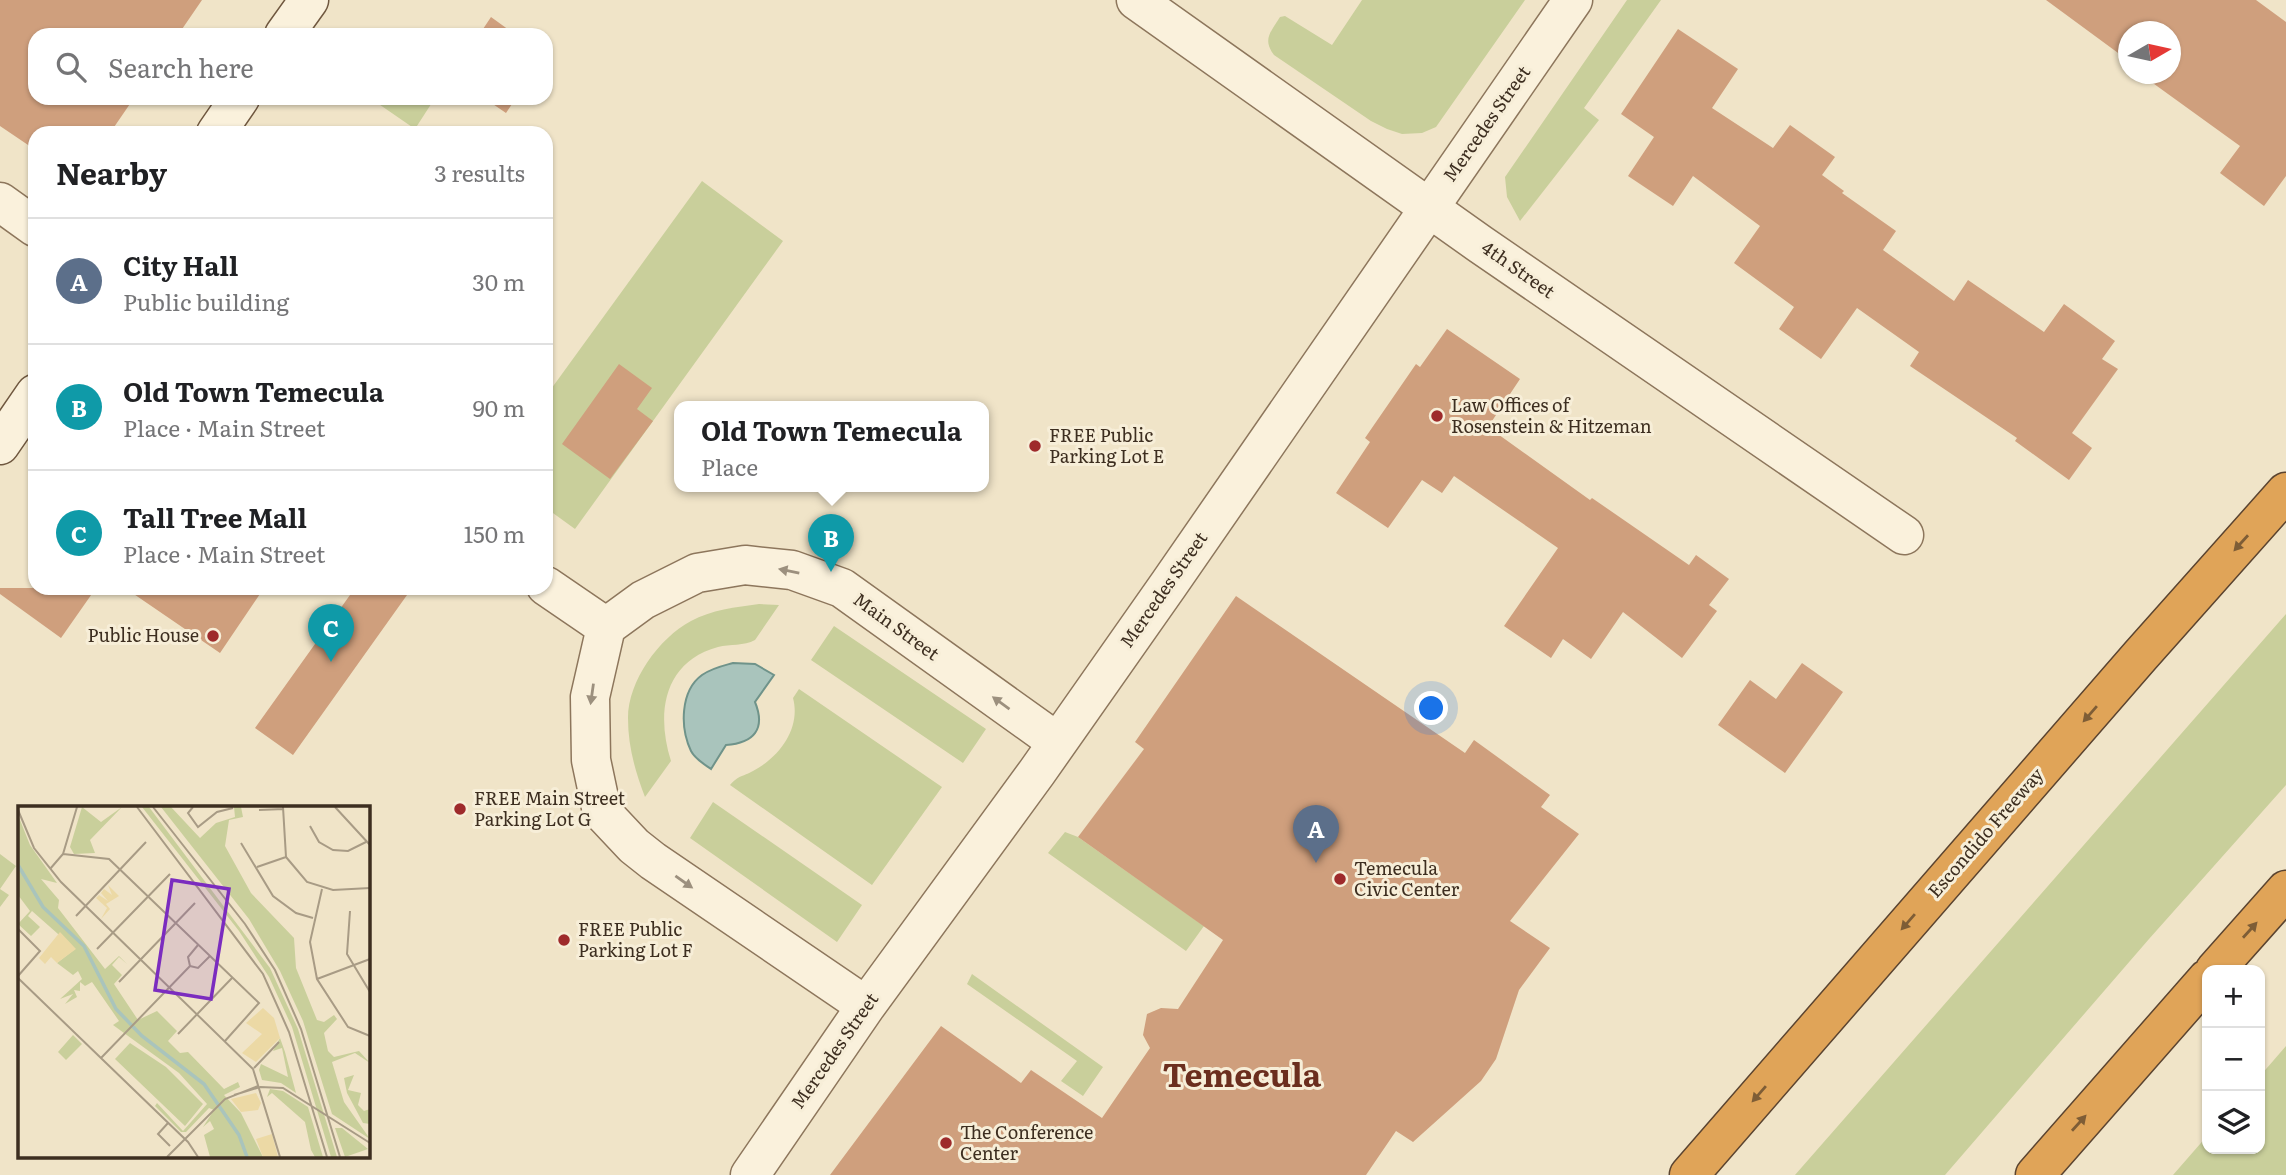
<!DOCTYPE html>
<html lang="en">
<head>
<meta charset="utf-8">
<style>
	body { margin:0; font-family:Literata,serif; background:#f2f2f2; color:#202124 }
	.controls { position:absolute; right:21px; bottom:21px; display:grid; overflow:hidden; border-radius:14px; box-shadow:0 2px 5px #0004 }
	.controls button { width:63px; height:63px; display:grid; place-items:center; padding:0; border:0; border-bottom:2px solid #e0e0e0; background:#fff; color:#202124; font:35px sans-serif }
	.compass { position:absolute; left:2118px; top:21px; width:63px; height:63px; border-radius:50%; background:#fff; box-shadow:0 2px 5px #0004; rotate:81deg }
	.you { position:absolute; left:1432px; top:709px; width:24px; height:24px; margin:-18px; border:5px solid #fff; border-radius:50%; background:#1a73e8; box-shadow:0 0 0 10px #1a73e833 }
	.badge { display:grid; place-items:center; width:46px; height:46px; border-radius:50%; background:#ea580c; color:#fff; font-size:23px; font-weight:700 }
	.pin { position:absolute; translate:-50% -58px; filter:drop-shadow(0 2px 4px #0008) }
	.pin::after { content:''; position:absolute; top:37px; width:24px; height:21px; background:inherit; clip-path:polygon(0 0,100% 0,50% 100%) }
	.popup { position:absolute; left:674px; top:401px; width:315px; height:91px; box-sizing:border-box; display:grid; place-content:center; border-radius:14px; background:#fff; filter:drop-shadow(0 2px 5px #0005); font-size:23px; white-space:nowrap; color:#757577 }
	.popup b { font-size:26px; color:#202124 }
	.popup::after { content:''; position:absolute; left:50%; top:100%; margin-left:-14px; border:14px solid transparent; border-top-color:#fff }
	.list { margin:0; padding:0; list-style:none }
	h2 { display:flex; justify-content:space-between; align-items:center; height:91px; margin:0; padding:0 28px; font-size:30px }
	h2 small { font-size:23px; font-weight:400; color:#757577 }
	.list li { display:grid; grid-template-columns:46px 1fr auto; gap:21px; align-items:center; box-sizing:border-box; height:126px; padding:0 28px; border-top:2px solid #e0e0e0 }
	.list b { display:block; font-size:26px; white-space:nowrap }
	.list p { margin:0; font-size:23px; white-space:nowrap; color:#757577 }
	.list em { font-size:23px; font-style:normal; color:#757577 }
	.icon { flex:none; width:38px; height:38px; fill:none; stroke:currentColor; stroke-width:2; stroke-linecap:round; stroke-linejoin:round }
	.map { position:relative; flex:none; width:2286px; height:1175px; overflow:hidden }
	.search { position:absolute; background:#fff; box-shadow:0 2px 5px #0004; left:28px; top:28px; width:525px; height:77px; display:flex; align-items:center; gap:18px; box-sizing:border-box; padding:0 24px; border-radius:21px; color:#757577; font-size:26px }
	.panel { position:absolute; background:#fff; box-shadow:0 2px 5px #0004; left:28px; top:126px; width:525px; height:469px; border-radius:21px }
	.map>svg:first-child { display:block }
</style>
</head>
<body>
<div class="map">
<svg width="2286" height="1175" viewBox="0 0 2286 1175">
	<rect width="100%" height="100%" fill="#f0e4c8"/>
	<path fill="#c9cf9b" d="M1362,0H1525L1436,127L1422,133L1402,134L1387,129L1371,121L1274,55C1262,39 1271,32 1280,17L1285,16L1332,45Z
		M1627,0H1661L1584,108L1599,120L1520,221L1507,197L1505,177Z
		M370,98H435L415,129Z
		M702,181L783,241L575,529L546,508V396Z
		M759,604L779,605L755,640C744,646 730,644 718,647C663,662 656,714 671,761L645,797C635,771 628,746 628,718C628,681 659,638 691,621C711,610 736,607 759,604Z
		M2286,614V785L2149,939L1945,1175H1795Z
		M834,626L986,729L963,763L811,660Z
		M799,689L942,787L872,885L730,785C739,775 742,777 753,771C780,757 801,728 793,698Z
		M713,802L862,905L837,942L690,838Z
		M1065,832L1078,837L1204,926L1186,951L1048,853Z
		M0,854L16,866L0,889L9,895L0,907Z
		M972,974L1103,1067L1083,1096L1061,1081L1077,1061L967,984Z
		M2286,1046V1175H2173L2207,1136V1149H2260V1076Z"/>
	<path fill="#a9c4bc" stroke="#6f938a" stroke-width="2" d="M733,663L755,664L774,675L755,702C766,729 754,743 726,745L711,769C704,764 695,759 691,751C680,728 680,691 702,675C712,668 722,666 733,663Z"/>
	<path fill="#cf9f7d" d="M0,0H202L178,35H35V98H134L110,133H35L34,149L0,126Z
		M2046,0H2256L2286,22V176L2264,206L2220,173L2240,146L2150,81L2152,78L2146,74H2171V32H2129V61Z
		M491,17L516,35H479Z
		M1678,29L1738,69L1712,108L1773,148L1790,125L1835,157L1822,175L1844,191L1842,193L1896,231L1883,250L1954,301L1968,280L2044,332L2064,304L2115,341L2102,359L2118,369L2072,433L2092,448L2069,480L2015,441L2017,438L1910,366L1919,352L1857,308L1821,359L1779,329L1794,307L1734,263L1760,226L1693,176L1673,206L1628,176L1654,137L1621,114Z
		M484,98H516L506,113Z
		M1447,329L1520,379L1488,427L1590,500L1592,498L1689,565L1696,555L1729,579L1709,605L1717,611L1682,658L1623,612L1591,659L1563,639L1551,658L1504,626L1558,548L1454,476L1442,493L1422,480L1388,528L1336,493L1370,442L1365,438L1416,364L1420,367Z
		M619,364L652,388L637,409L653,421L610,479L562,444Z
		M0,588H96L61,638L0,594Z
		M125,588H264L220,653Z
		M355,588H412L293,755L255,728Z
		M1236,596L1465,753L1474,740L1550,795L1541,807L1579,834L1510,921L1550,948L1519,990L1496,1059L1481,1081L1413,1142L1396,1131L1366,1175H830L941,1026L1021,1083L1031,1070L1102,1118L1150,1048L1143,1035L1147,1014L1161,1008L1178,1009L1223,940L1078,837L1144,749L1135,742Z
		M1802,663L1843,692L1785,773L1718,725L1750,680L1776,699Z"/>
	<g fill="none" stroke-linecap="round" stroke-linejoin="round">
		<defs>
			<path id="minor" d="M1136,0L1480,244L1904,535"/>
			<path id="tertiary" d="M0,202L35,227
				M546,586L606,627
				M866,1006L653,861L634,846L602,812L591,760L590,697L606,627L643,600L697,573L745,565L792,570L842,588L1057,742
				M750,1175L866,1006L1037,772L1169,584L1573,0"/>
			<path id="secondary" d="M284,35L309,0
				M216,133L240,98
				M0,445L35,394"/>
			<path id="motorway" d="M2215,970L2286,890
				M1689,1175L2140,656L2286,492
				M2035,1175L2207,979"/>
		</defs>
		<use href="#minor" stroke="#8d765c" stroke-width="41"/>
		<use href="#tertiary" stroke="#8d765c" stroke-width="41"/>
		<use href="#secondary" stroke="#6f573f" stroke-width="41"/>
		<use href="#motorway" stroke="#5b4430" stroke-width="41"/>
		<use href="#minor" stroke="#faf1dc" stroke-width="38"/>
		<use href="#tertiary" stroke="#faf1dc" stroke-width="38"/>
		<use href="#secondary" stroke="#faf1dc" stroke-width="38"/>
		<use href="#motorway" stroke="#e0a458" stroke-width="38"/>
	</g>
	<defs><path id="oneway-solid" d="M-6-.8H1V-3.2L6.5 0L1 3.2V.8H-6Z" transform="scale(1.75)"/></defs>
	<g fill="#7e5d36">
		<use href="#oneway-solid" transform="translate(2241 543) rotate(132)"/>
		<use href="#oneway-solid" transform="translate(2090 714) rotate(131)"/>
		<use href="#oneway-solid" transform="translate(1908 922) rotate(131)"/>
		<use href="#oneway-solid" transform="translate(2250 930) rotate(-48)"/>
		<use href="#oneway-solid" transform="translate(1759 1094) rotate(131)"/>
		<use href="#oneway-solid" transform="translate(2079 1123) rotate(-48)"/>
	</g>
	<g fill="#9c907e">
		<use href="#oneway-solid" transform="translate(789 571) rotate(-169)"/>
		<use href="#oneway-solid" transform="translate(592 694) rotate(98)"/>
		<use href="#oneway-solid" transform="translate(1001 703) rotate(-144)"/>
		<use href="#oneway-solid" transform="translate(684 882) rotate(35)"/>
	</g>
	<g fill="#9e2a2b" stroke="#f7eed8" stroke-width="2.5">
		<circle cx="1437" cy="416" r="7"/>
		<circle cx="1035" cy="446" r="7"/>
		<circle cx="213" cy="636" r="7"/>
		<circle cx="460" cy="809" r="7"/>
		<circle cx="1340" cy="879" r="7"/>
		<circle cx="564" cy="940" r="7"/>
		<circle cx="946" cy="1143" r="7"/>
	</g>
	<g text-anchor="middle" stroke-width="6" stroke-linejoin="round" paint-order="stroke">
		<g font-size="18" fill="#3d2e20" stroke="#f7eed8">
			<text transform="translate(1487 124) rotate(-55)" y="6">Mercedes Street</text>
			<text transform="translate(1518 270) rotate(35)" y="6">4th Street</text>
			<text transform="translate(1164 590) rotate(-55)" y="6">Mercedes Street</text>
			<text transform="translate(896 627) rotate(36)" y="6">Main Street</text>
			<text transform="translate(1986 833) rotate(-49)" y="6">Escondido Freeway</text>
			<text transform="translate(835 1051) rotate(-55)" y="6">Mercedes Street</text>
		</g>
		<g font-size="18" fill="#3d2e20" stroke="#f7eed8" text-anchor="start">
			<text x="1451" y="412">Law Offices of<tspan x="1451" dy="21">Rosenstein &amp; Hitzeman</tspan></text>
			<text x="1049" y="442">FREE Public<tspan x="1049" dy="21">Parking Lot E</tspan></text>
			<text x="199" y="642" text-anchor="end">Public House</text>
			<text x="474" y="805">FREE Main Street<tspan x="474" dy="21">Parking Lot G</tspan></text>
			<text x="1354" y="875">Temecula<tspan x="1354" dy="21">Civic Center</tspan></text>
			<text x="578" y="936">FREE Public<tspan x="578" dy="21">Parking Lot F</tspan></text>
			<text x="960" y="1139">The Conference<tspan x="960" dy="21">Center</tspan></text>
		</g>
		<g font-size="32" font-weight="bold" fill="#6b2e1e" stroke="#f7eed8">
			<text x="1242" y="1087">Temecula</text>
		</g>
	</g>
	<g transform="translate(18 806)">
		<rect width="352" height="352" fill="#f0e4c8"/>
		<path d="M64,1L83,16L104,1L72,34L77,47L56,48L52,41ZM124,1H131L252,162L280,223L319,351H313L274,221L251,171L221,125ZM143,1H153L182,32L198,17L217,11L216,1H223L225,11L211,14L207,40L233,87L276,132L278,162L299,214L306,216L316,209L319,213L306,227L310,245L316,251L341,245L352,257L337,247L314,256L326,296L352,333L314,308L285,215L262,165L231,113ZM0,9L12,39L39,77L23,73L41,94L40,102L87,163L101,150L109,158L101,151L94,159L104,169L96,178L120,214L139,205L159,225L150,235L162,247L170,246L206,283L220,276L222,281L206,289L223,307L245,351H192L186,329L196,323L192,315L185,321L196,304L191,302L168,326H163L137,300L139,297L165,325L189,298L161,267L95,219L101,215L74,176L67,180L62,176V185L56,184L59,191L47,198L55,188L42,193L64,173L60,165L55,169L39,157L57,143L14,105L10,110L22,121L13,130L0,118L12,105L0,89ZM55,229L64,238L48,254L40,246ZM262,232L267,246L278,287L263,277L244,274L241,264L243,258L270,271L264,242L255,245ZM112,237L148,261L185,298L167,320L97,253ZM336,269L330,284L343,287L340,299L346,305L352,303V318L345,317L329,287L326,272ZM252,283L265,285L290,301L305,351H297L293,344L287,316L254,287L249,291ZM317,322H324L350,343L327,351Z" fill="#c9cf9b"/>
		<path d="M90,79L101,90L88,98L92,103L83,113L89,102L78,92L81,89L90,95L83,87L86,83L94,89ZM42,126L58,143L39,157L33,151L27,158L21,152ZM245,202L256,212L262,232L238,256L224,247L244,228L228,217ZM238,287L243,297L240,304L223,306L213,293ZM254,328L260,351H245L238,333Z" fill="#ecd9a5"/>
		<path fill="none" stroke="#a9c4bc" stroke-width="3.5" d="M0,59L25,101L66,140L98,203L124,230L186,278L221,329L229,351"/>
		<path fill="none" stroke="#a89b85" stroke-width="2" d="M119,1L245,168L271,226L309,351M135,1L227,118L257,164L283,223L322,351M175,1L170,7L180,21L199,6L215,2M265,1L268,51L289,76L315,84L352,82M317,1L352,39M0,4L16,42L43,76L235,263L262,351M241,4L266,3M292,20L301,36L315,44L330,45L348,36M223,37L255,90L278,107L295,112M45,48L91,53L241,197L207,235M239,61L268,51M32,63L45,48L59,1M304,83L292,136L299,173L330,221L352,230M332,105L329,148L352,186M58,110L128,36M0,123L22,145L0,170M79,143L152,68M172,160L170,151L180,139M172,160L180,162L192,150M0,172L170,336L180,351M299,173L352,153M101,176L177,97M160,228L214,172M83,252L172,160M236,262L261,236M242,281L265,282L352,337M216,289L242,281M150,317L140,328L152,340M149,351L207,293L240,280"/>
		<path fill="#7b2cbf" fill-opacity="0.15" stroke="#7b2cbf" stroke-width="3.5" d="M154,74L211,83L193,193L137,184Z"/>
		<rect width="352" height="352" fill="none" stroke="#3d2e20" stroke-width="3.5"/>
	</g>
</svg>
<div class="controls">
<button>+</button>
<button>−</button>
<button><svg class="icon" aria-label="layers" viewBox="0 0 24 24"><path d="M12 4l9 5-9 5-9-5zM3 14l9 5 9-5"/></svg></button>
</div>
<svg class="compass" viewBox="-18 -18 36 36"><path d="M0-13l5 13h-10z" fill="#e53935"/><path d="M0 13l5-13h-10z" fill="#757577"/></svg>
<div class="you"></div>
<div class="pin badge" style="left:1316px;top:863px;background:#5c6f8a">A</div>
<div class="pin badge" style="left:831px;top:572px;background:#0f9aa8">B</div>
<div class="popup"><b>Old Town Temecula</b>Place</div>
<div class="pin badge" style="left:331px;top:662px;background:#0f9aa8">C</div>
<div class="search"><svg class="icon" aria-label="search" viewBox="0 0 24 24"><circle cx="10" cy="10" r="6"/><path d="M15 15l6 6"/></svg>Search here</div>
<section class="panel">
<h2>Nearby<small>3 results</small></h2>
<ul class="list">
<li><span class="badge" style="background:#5c6f8a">A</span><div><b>City Hall</b><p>Public building</p></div><em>30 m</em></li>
<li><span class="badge" style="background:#0f9aa8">B</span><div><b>Old Town Temecula</b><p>Place · Main Street</p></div><em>90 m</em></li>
<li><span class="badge" style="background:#0f9aa8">C</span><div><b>Tall Tree Mall</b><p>Place · Main Street</p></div><em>150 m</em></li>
</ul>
</section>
</div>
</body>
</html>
